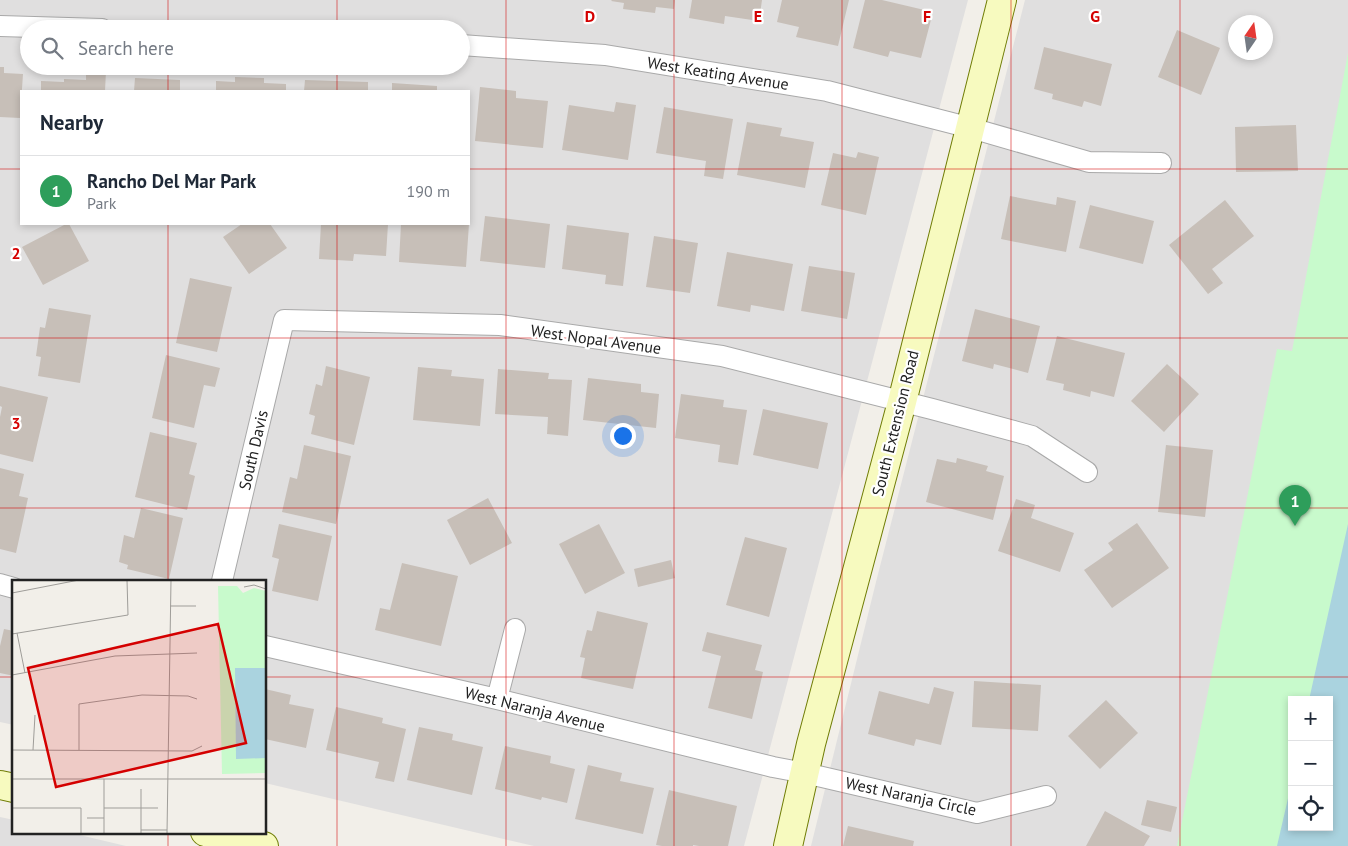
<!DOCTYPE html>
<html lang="en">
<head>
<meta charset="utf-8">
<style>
	body { margin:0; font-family:"PT Sans",sans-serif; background:#f2f2f3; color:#1f2937 }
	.controls { position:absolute; right:15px; bottom:15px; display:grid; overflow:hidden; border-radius:0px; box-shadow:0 2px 8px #0003 }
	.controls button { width:45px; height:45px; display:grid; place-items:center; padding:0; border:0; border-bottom:1px solid #e0e1e3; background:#fff; color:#1f2937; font:25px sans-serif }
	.compass { position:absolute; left:1228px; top:15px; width:45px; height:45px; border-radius:50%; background:#fff; box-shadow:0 2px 8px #0003; rotate:13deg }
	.you { position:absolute; left:622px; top:435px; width:18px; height:18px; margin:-12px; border:4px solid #fff; border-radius:50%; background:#1a73e8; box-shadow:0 0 0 8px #1a73e833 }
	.badge { display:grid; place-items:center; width:32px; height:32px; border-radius:50%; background:#d40000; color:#fff; font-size:16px; font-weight:700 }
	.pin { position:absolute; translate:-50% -41px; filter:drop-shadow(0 1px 2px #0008) }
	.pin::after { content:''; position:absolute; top:26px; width:18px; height:15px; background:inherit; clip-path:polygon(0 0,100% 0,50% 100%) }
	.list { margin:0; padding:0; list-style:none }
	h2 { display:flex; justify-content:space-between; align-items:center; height:65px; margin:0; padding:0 20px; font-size:21px }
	h2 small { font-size:16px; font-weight:400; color:#747a83 }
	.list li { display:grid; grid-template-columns:32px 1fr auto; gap:15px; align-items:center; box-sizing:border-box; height:70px; padding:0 20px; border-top:1px solid #e0e1e3 }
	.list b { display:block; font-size:19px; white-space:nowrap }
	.list p { margin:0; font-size:16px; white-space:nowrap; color:#747a83 }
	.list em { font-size:16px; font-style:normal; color:#747a83 }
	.icon { flex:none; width:28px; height:28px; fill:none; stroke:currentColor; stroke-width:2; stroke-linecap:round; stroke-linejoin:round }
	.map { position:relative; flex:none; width:1348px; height:846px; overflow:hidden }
	.search { position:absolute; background:#fff; box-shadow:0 2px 8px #0003; left:20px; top:20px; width:450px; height:55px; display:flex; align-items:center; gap:12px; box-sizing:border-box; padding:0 18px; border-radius:28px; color:#747a83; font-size:19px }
	.panel { position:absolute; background:#fff; box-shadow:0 2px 8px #0003; left:20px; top:90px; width:450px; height:135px; border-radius:0px }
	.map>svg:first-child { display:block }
</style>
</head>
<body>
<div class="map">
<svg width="1348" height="846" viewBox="0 0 1348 846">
	<rect width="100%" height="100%" fill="#f2efe9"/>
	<path fill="#e0dfdf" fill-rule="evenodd" d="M0,0H968L744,846H534L265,783V581H14V725L0,722ZM29,29H461V66H29ZM21,91H469V224H21Z
		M1025,0H1348V846H811L876,582ZM1236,22H1266V52H1236ZM1292,700H1329V827H1292Z
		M0,817L14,820V832H67L126,846H0Z"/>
	<path fill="#c8facc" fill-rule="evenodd" d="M1348,53V846H1177L1277,349L1292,351ZM1292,700H1329V827H1292Z"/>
	<path fill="#aad3df" d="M1348,524V846H1277L1292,781V827H1329V700H1309Z"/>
	<path fill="#c7bfb8" d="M612,0H675L674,9L656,7L655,13L623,9L624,3L611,1Z
		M692,0H762L759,21L725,16L724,24L689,18Z
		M782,0H849L838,46L796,37L799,27L777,22Z
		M865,0H882L933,12L921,58L890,51L888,57L853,48Z
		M1177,30L1220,48L1201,95L1158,77Z
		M1044,47L1112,64L1101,106L1084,101L1082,107L1052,99L1053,94L1034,89Z
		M0,67H4V73L23,74L20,118L0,117Z
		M86,70L106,71L105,91H41V81L64,82V79L86,80Z
		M235,77L264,78V83L286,84V91H216V81L235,82Z
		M135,78L180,80V91H134Z
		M305,80L368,82V91H304Z
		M392,83L437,86V91H392Z
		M480,87L516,91V98L548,101L543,148L475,141Z
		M616,102L636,105L628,160L562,150L569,105L614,112Z
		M664,107L733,119L723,179L704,176L706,161L656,153Z
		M747,122L782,128L780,136L814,142L805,188L737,175Z
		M1296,125L1298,171L1236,172L1235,127Z
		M858,152L879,157L866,215L821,205L833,153L856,158Z
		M1010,196L1056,205L1057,197L1076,201L1066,252L1001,239Z
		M1225,200L1254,236L1212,269L1223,283L1208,294L1169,245Z
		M1090,205L1154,221L1143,264L1079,248Z
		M485,216L550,224L545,268L480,261Z
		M66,224H69L89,261L43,285L22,247Z
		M242,224H270L287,248L249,274L223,237Z
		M321,224H388L386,256L354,254L353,261L319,259Z
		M401,224H469L466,267L399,262Z
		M567,225L629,233L623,286L605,284L606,275L562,269Z
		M654,236L698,243L690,293L646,287Z
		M727,252L793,264L784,311L751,305L750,312L717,306Z
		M809,266L855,273L847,319L801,311Z
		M190,278L232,287L217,352L176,343Z
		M49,308L91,315L80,383L38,376L41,357L36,356L40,327L45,328Z
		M975,309L1040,326L1028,373L994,364L993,369L962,361Z
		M1057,336L1125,353L1114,397L1091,391L1090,397L1063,390L1064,384L1046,380Z
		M166,355L220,368L215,387L204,385L194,428L152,418Z
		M1167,364L1199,394L1164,432L1131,401Z
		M326,366L370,377L354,445L311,434L315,416L309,414L316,384L322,386Z
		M418,367L452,370L451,376L484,379L480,426L413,420Z
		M498,369L549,373L548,379L572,380L568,436L547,434L548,417L495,414Z
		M588,378L641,384V392L659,394L656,428L583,420Z
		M0,386L48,397L33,462L0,454V417L2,407L0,406Z
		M681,394L724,400L723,407L747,410L738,465L718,462L720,445L675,438Z
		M763,409L828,423L818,469L753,455Z
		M150,432L197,443L189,474L195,476L187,510L135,497Z
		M304,445L351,456L336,524L282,512L290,477L297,479Z
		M1166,445L1213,450L1205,517L1158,512Z
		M957,458L988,466L986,471L1004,476L993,520L926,502L937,459L956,463Z
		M0,468L24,474L19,496L28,498L16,553L0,549Z
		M488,498L512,543L470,565L447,520Z
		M1016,499L1035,505L1031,518L1074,533L1060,572L998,551Z
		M141,508L183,518L169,579L127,569L128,565L119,562L124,535L134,538Z
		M1137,523L1169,568L1112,608L1084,570L1113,550L1108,543Z
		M279,524L332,536L318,601L272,591L279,559L272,557Z
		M599,524L625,573L585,594L559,544Z
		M745,537L787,548L769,617L726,605Z
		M671,560L675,578L638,587L634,569Z
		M402,563L458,576L441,646L375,630L380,608L390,610Z
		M597,611L648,623L633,689L581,678L585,658L580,657L587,630L592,631Z
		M4,629L14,631V676L0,673V646Z
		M707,632L762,645L755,670L763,672L752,719L708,708L721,656L702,651Z
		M974,681L1041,685L1038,731L972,727Z
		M934,687L954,692L941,745L916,739L914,746L868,734L879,691L929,704Z
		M265,689L291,695L289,704L314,709L306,748L265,739Z
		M1106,700L1138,733L1100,769L1068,736Z
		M336,707L383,718L382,723L406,729L394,782L375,778L379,762L326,750Z
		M419,727L453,734L452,740L483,747L472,795L407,780Z
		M505,746L551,756L550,763L575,769L567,803L542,797L541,800L495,789Z
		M588,765L622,773L620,781L654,788L643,834L575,819Z
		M669,790L737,806L728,846H699L693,845V846H662L656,845Z
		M1147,800L1177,807L1171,832L1141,825Z
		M1105,811L1150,836L1144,846H1086Z
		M848,826L914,841L913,846H843Z"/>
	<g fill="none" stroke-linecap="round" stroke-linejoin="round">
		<defs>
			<path id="street" d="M0,26L102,29
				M461,45L605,55L827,91L971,128L1089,162L1161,163
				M222,581L284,320L500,325L722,356L932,409L1032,436L1087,472
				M0,584L14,588
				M265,646L497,699L773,767L805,773L977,813L1046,796
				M497,699L515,629"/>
			<path id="secondary" d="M0,785L14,788
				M205,832L264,846
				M788,846L811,744L902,402L1002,0"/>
		</defs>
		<use href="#street" stroke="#a9a9a9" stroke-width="22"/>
		<use href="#secondary" stroke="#707d05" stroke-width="30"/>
		<use href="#street" stroke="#fff" stroke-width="20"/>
		<use href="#secondary" stroke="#f7fabf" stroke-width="28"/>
	</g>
	<path fill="none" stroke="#d40000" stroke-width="1" stroke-opacity="0.55" d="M168,0V29M337,0V29M506,0V846M674,0V846M842,0V846M1011,0V846M1180,0V846M168,66V91M337,66V91M0,169H21M469,169H1348M168,224V581M337,224V846M0,338H1348M0,508H1348M0,677H14M265,677H1348M168,832V846"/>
	<g text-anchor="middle" stroke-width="4.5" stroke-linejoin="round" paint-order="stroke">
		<g font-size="16" fill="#222" stroke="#fff">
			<text transform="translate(718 73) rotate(9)" y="6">West Keating Avenue</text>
			<text transform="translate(596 339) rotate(8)" y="6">West Nopal Avenue</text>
			<text transform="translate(895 423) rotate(-76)" y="6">South Extension Road</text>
			<text transform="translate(253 450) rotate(-77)" y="6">South Davis</text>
			<text transform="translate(535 709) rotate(14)" y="6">West Naranja Avenue</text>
			<text transform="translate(911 796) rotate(12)" y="6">West Naranja Circle</text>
		</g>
	</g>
	<g transform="translate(12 580)">
		<rect width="254" height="254" fill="#f2efe9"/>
		<path d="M206,6H225L231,13L242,8L254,11V193L210,194Z" fill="#c8facc"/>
		<path d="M223,88H254V178L224,179Z" fill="#aad3df"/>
		<path fill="none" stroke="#9f9d99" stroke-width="1" d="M232,7L242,5L254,9M0,13L67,0M158,26H184M5,53L13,93M0,54L116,35L115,0M0,95L103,76L185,73M0,170L180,171L190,166M21,170L23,135M67,170V124L130,115L176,116L185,119M0,199H254M0,228H69V253M92,228H146M75,238H92M129,250H155M92,253V199M129,253V209M155,253L159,0"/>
		<path fill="#d40000" fill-opacity="0.15" stroke="#d40000" stroke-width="2.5" d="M206,44L234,163L44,207L16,88Z"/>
		<rect width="254" height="254" fill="none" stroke="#222" stroke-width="2.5"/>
	</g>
	<g font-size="16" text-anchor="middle" font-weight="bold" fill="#d40000" stroke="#fff" stroke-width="4.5" stroke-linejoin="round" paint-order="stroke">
		<text x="590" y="22">D</text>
		<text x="758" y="22">E</text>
		<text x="927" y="22">F</text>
		<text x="1095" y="22">G</text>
		<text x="16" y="259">2</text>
		<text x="16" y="429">3</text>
	</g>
</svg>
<div class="controls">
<button>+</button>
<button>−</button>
<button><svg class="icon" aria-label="locate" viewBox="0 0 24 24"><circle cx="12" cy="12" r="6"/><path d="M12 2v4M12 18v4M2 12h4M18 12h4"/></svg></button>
</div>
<svg class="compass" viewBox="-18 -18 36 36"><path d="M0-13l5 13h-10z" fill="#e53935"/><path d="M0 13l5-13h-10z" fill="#747a83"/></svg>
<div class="you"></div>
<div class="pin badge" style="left:1295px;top:526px;background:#2e9e5b">1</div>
<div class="search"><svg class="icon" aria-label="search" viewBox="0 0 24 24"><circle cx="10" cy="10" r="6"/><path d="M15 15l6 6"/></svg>Search here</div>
<section class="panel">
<h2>Nearby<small></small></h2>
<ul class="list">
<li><span class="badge" style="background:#2e9e5b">1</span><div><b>Rancho Del Mar Park</b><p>Park</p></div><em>190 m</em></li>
</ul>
</section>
</div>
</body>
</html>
